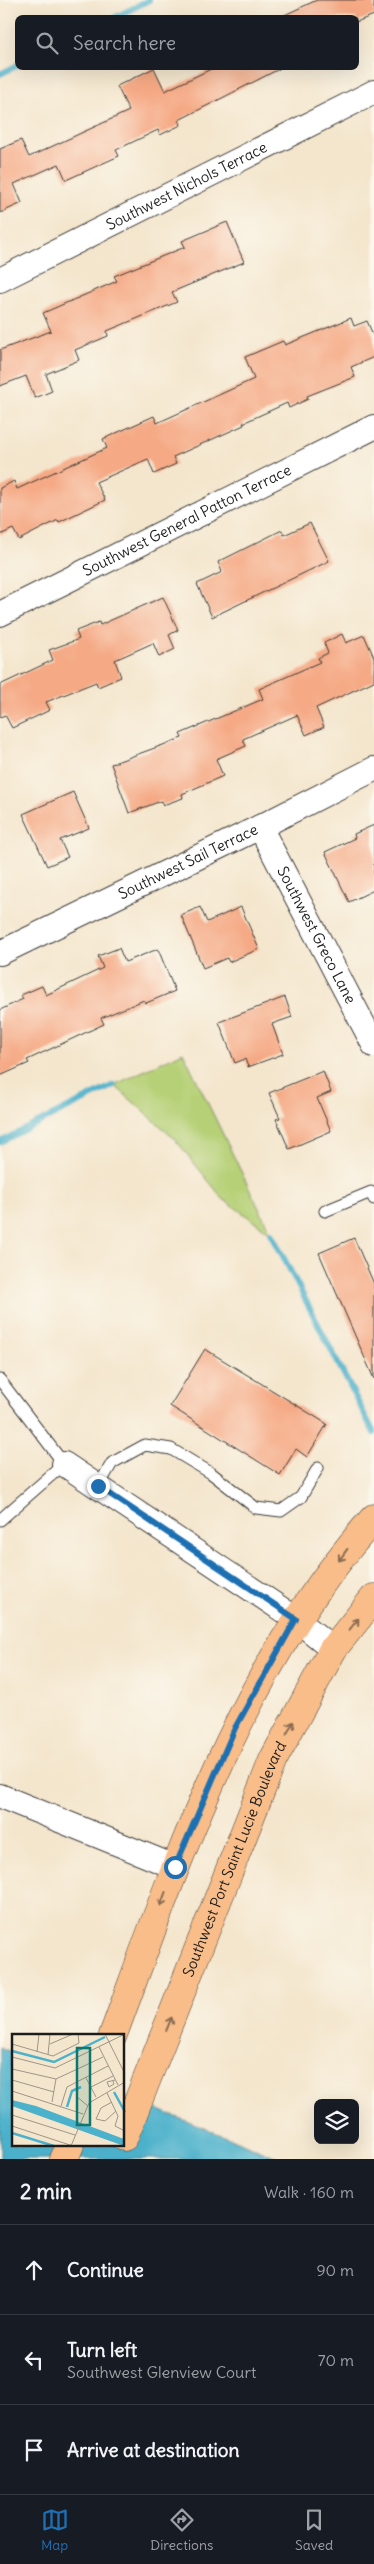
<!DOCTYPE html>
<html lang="en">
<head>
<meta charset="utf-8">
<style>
	body { margin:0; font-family:Delius,sans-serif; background:#242831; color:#f1f3f6 }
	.controls { position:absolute; right:15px; bottom:15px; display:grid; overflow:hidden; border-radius:8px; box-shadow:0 5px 20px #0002 }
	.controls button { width:45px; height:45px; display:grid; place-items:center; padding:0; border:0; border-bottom:1px solid #363941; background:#171b24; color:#f1f3f6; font:25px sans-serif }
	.stop { position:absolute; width:15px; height:15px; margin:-11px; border:4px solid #1f6fb2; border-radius:50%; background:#fff }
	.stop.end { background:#1f6fb2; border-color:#fff; box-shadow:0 1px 5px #0008 }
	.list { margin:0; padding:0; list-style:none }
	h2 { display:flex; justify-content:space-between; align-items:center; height:65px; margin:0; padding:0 20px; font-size:21px }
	h2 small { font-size:16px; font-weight:400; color:#9ea1a6 }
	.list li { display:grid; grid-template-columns:32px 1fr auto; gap:15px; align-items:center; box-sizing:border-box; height:90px; padding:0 20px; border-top:1px solid #363941 }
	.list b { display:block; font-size:19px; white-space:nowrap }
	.list p { margin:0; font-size:16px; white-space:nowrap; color:#9ea1a6 }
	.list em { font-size:16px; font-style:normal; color:#9ea1a6 }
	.icon { flex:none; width:28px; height:28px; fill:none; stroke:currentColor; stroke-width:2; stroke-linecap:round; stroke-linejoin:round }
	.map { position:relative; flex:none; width:374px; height:2159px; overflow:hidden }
	.search { position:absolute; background:#171b24; box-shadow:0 5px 20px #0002; left:15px; right:15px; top:15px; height:55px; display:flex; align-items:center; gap:12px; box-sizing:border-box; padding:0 18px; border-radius:8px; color:#9ea1a6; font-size:19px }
	.sheet { height:335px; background:#171b24 }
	nav { display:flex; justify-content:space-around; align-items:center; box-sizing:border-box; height:70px; border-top:1px solid #363941; background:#171b24; font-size:14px; color:#9ea1a6 }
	nav a { display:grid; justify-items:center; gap:2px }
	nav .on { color:#1f6fb2 }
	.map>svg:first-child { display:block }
</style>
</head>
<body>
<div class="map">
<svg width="374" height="2159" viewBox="0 0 374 2159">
	<rect width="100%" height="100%" fill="#fbf7ec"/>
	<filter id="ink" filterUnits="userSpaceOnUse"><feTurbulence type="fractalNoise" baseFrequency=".02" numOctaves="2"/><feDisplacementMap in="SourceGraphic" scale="10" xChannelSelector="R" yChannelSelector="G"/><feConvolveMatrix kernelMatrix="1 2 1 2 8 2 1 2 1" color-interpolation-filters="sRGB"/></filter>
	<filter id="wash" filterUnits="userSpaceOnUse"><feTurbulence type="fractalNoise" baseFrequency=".0096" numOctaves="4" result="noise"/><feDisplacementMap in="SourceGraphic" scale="20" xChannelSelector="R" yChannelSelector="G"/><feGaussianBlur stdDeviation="1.12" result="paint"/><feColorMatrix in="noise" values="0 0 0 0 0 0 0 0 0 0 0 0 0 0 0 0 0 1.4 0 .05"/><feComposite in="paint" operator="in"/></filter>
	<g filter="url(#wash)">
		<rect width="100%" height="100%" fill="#f4e6cd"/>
		<path fill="#b5d076" stroke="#687649" d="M183,1052L271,1233L223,1199L174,1138L114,1085Z"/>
		<path fill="#4cb1cb" stroke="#346674" d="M0,2047L14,2053V2145H124V2096L282,2159H0Z"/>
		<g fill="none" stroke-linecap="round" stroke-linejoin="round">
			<path stroke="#4cb1cb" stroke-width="6" d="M114,18L149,0
				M0,74L18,65
				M0,1142L114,1085
				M271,1233L374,1433"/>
		</g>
		<g id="blocks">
			<path fill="#f5a984" d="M317,0H374V15L356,22V18H278Z
				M154,68L165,91L213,68H281L179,120L181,125L160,135L158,130L116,150L119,156L66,180L59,164L14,184L22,203L0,213V149L21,140L29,157L129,111L117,86Z
				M227,222L244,262L172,292L177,302L107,331L108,336L75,350L79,360L46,374L52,391L35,398L26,376L0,386V350L51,331L43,313L117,281L114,276L185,247L182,241Z
				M351,318L354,326L367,321L374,337V357L351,367L355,377L307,396L308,399L289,408L287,403L243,423L244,425L173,457L176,464L154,474L148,459L96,482L105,500L59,522L58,520L19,540L13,529L0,535V488L14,481L17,489L107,448L103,439L154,416L157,423L254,379L245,357L283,341L285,345Z
				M310,523L329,561L212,617L197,584L222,572L218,562L282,530L284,535Z
				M163,597L178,630L169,635L175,649L159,657L153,643L115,660L121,677L98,687L96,682L46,702L50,710L12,728L5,715L0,717V685L53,660L49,650L79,639L76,631L99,622L100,625Z
				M342,634L346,643L364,635L374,657V681L316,708L324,727L306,735L297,715L243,739L246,746L216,759L223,776L182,794L183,798L163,805L161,801L129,813L111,764L182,738L180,734L263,699L259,689L320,662L318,658L328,653L324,643Z
				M73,792L89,828L60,840L68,857L47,866L23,814Z
				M374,825V890L349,902L325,852L355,838L354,834Z
				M200,907L207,922L241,907L259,949L229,962L227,958L203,968L181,915Z
				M119,948L125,962L158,949L175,991L146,1003L144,1000L101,1018L104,1024L27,1060L29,1063L0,1076V1010L23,999L21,995L42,986L46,995L103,968L98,956Z
				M285,997L292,1017L272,1024L283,1054L248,1067L245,1059L235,1063L219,1022Z
				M323,1071L331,1092L317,1098L331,1131L289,1149L276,1119L280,1118L269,1093Z
				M354,1238L374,1284V1379L319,1253Z
				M205,1349L327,1424L307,1457L296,1449L280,1475L170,1406Z"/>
		</g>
	</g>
	<g filter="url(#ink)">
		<use href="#blocks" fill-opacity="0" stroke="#3c3a37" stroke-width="1"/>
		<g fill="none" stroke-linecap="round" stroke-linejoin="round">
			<defs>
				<path id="lane" d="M325,1211L371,1192L374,1199
					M0,1380L64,1464L0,1520
					M98,1487L112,1463L145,1445L171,1449L211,1473L256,1508L281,1511L301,1497L318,1468"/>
				<g id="street">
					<path id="s1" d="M0,280L374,92"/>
					<path id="s2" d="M0,614L374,427"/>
					<path id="s3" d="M260,827L374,1045"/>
					<path id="s4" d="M0,953L260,827L374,769"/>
					<path d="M64,1464L296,1619L333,1649"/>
					<path d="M0,1796L175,1867"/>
				</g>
				<g id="primary">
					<path d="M113,2035C180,1854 243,1664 374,1518"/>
					<path id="s5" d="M124,2137L273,1760L333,1649L374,1598"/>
					<path d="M64,2159L70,2145"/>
				</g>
			</defs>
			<use href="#lane" stroke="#3c3a37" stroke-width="13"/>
			<use href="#street" stroke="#3c3a37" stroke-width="26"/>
			<use href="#primary" stroke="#3c3a37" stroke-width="29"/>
			<use href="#lane" stroke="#fff" stroke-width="11"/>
			<use href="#street" stroke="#fff" stroke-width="24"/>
			<use href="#primary" stroke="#f9bd89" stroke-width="28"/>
		</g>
		<defs><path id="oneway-shaft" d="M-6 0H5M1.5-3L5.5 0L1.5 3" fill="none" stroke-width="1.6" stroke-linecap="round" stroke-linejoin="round" transform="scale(1.25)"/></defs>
		<g stroke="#8a6c52">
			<use href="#oneway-shaft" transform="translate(343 1555) rotate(126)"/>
			<use href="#oneway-shaft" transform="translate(354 1624) rotate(-51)"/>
			<use href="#oneway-shaft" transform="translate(290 1728) rotate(-62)"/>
			<use href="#oneway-shaft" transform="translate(163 1899) rotate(110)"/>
			<use href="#oneway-shaft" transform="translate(169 2024) rotate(-68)"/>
		</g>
	</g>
	<g fill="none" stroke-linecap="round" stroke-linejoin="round" filter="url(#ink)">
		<path stroke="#1f6fb2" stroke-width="6" d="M98,1486L296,1619L235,1728L175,1867"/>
	</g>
	<g text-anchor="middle" stroke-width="4" stroke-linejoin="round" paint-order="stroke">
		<g font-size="15" fill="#1c1c1c" stroke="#fbf7ec">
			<text dy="5" stroke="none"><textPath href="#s1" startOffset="209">Southwest Nichols Terrace</textPath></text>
			<text dy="5" stroke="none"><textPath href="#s2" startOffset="209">Southwest General Patton Terrace</textPath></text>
			<text dy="5" stroke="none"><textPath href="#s4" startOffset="209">Southwest Sail Terrace</textPath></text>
			<text dy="5" stroke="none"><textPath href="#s3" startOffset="122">Southwest Greco Lane</textPath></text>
			<text dy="5" stroke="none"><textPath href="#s5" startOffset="299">Southwest Port Saint Lucie Boulevard</textPath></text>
		</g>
	</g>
	<g transform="translate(12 2034)">
		<rect width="112" height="112" fill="#f4e6cd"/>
		<path d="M0,66L24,72L112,105V112L0,72Z" fill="#4cb1cb"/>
		<path fill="none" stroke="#4cb1cb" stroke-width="2.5" d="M0,17L42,28L93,3M102,58L113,78M55,73L60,57L69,53M0,99L42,112"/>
		<path fill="none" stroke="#9e9586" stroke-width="1" d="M93,0L113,40M0,10L41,22L67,9L66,0M38,10L61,0M87,13L106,51M25,18L27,0M36,21L38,0M0,23L43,34L113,0M0,35L44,45L91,23M74,44L84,63M0,46L42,58M101,47L102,50L97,53L95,48L103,46M79,53L101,42M0,57L71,80M95,59L106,82L103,92L113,97M64,62L76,72M40,68L44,45M100,68L89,74L84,85L93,87L104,77M49,72L55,53L96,32M0,81L63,101M0,92L61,112M59,112L77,69L113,48"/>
		<path fill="#0f766e" fill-opacity="0.15" stroke="#0f766e" stroke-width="2.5" d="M65,14H78V91H65Z"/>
		<rect width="112" height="112" fill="none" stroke="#1c1c1c" stroke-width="2.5"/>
	</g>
</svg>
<div class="controls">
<button><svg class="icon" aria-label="layers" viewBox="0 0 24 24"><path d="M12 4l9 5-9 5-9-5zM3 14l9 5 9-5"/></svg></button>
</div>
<div class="stop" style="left:175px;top:1867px"></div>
<div class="stop end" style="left:98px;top:1486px"></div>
<div class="search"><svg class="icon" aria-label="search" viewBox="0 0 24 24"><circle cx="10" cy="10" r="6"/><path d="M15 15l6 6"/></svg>Search here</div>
</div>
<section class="sheet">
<h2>2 min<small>Walk · 160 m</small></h2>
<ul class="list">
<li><svg class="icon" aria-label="ahead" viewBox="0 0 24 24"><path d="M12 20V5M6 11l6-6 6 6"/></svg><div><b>Continue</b></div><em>90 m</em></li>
<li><svg class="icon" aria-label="left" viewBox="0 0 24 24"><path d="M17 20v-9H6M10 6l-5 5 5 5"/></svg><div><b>Turn left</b><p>Southwest Glenview Court</p></div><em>70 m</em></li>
<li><svg class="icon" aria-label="arrive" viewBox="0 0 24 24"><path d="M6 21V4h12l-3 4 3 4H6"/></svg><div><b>Arrive at destination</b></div></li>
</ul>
</section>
<nav>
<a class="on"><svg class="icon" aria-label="map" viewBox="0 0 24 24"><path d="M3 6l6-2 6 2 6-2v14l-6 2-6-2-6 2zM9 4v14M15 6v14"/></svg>Map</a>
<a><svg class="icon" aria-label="directions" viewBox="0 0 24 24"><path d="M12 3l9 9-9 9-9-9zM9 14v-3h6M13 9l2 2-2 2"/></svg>Directions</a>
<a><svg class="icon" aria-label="saved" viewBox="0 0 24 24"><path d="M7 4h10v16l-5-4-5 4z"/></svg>Saved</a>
</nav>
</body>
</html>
